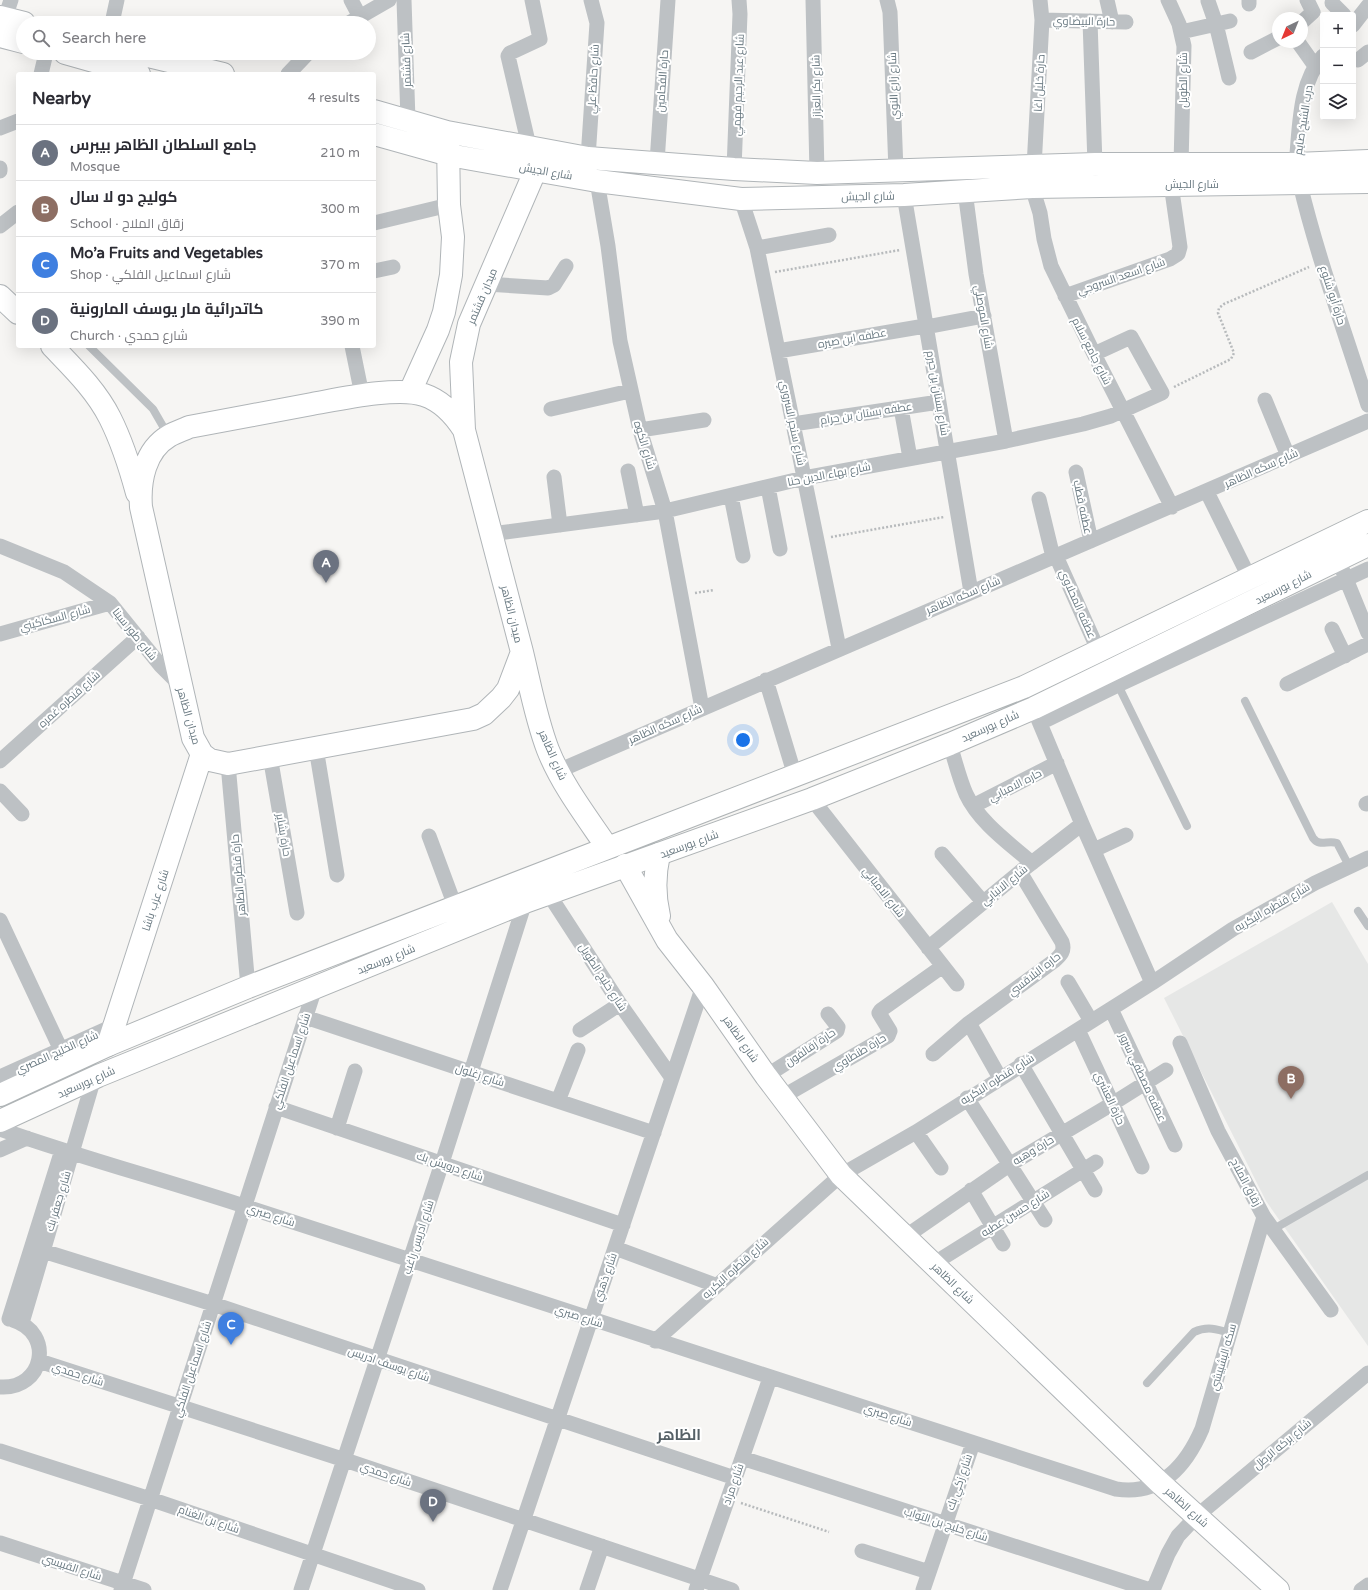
<!DOCTYPE html>
<html lang="en">
<head>
<meta charset="utf-8">
<style>
	body { margin:0; font-family:"Varela Round",Cairo,sans-serif; background:#f7f7f7; color:#2b2b33 }
	.controls { position:absolute; right:12px; top:12px; display:grid; overflow:hidden; border-radius:4px; box-shadow:0 4px 16px #0002 }
	.controls button { width:36px; height:36px; display:grid; place-items:center; padding:0; border:0; border-bottom:1px solid #e1e1e2; background:#fff; color:#2b2b33; font:20px sans-serif }
	.compass { position:absolute; left:1272px; top:12px; width:36px; height:36px; border-radius:50%; background:#fff; box-shadow:0 4px 16px #0002; rotate:223deg }
	.you { position:absolute; left:743px; top:740px; width:14px; height:14px; margin:-10px; border:3px solid #fff; border-radius:50%; background:#1a73e8; box-shadow:0 0 0 6px #1a73e833 }
	.badge { display:grid; place-items:center; width:26px; height:26px; border-radius:50%; background:#0f766e; color:#fff; font-size:13px; font-weight:700 }
	.pin { position:absolute; translate:-50% -33px; filter:drop-shadow(0 1px 2px #0008) }
	.pin::after { content:''; position:absolute; top:21px; width:14px; height:12px; background:inherit; clip-path:polygon(0 0,100% 0,50% 100%) }
	.list { margin:0; padding:0; list-style:none }
	h2 { display:flex; justify-content:space-between; align-items:center; height:52px; margin:0; padding:0 16px; font-size:17px }
	h2 small { font-size:13px; font-weight:400; color:#7c7c81 }
	.list li { display:grid; grid-template-columns:26px 1fr auto; gap:12px; align-items:center; box-sizing:border-box; height:56px; padding:0 16px; border-top:1px solid #e1e1e2 }
	.list b { display:block; font-size:15px; white-space:nowrap }
	.list p { margin:0; font-size:13px; white-space:nowrap; color:#7c7c81 }
	.list em { font-size:13px; font-style:normal; color:#7c7c81 }
	.icon { flex:none; width:22px; height:22px; fill:none; stroke:currentColor; stroke-width:2; stroke-linecap:round; stroke-linejoin:round }
	.map { position:relative; flex:none; width:1368px; height:1590px; overflow:hidden }
	.search { position:absolute; background:#fff; box-shadow:0 4px 16px #0002; left:16px; top:16px; width:360px; height:44px; display:flex; align-items:center; gap:10px; box-sizing:border-box; padding:0 14px; border-radius:22px; color:#7c7c81; font-size:15px }
	.panel { position:absolute; background:#fff; box-shadow:0 4px 16px #0002; left:16px; top:72px; width:360px; height:276px; border-radius:4px }
	.map>svg:first-child { display:block }
</style>
</head>
<body>
<div class="map">
<svg width="1368" height="1590" viewBox="0 0 1368 1590">
	<rect width="100%" height="100%" fill="#f6f5f3"/>
	<path fill="#e6e7e6" d="M1332,902L1368,964V1346L1266,1201L1164,998Z"/>
	<g fill="none" stroke-linecap="round" stroke-linejoin="round">
		<defs>
			<path id="secondary" d="M0,17L24,23
				M0,36L23,42
				M65,53L139,74
				M136,53L223,74
				M374,111L447,132L588,158L734,169L817,173L1095,164H1296L1368,161
				M374,134L449,155L597,181L741,199L904,195L1032,187L1368,182
				M0,296L18,313
				M52,346C73,368 96,390 110,418C122,442 130,467 137,493
				M410,392L438,330L444,312L451,275L453,237L449,205L448,141
				M464,430C454,414 442,401 424,395C398,386 340,399 312,404C271,412 230,419 189,427C183,430 176,432 169,436C145,450 139,481 141,507L193,738L202,754L210,760L228,764L473,719L484,714L501,698L508,689L522,652L464,430L461,362L469,324L536,169
				M522,652C530,685 536,719 548,750C562,785 586,816 607,847
				M659,854C654,876 654,895 659,916
				M625,865L667,940L703,986L766,1076L841,1175L1159,1482L1278,1590
				M108,1045L202,754"/>
			<path id="primary" d="M0,1095L108,1045L248,987L1024,687L1368,521
				M0,1121L98,1076L525,902L812,799L950,744L1034,708L1368,545"/>
		</defs>
		<use href="#secondary" stroke="#b0b5b8" stroke-width="24"/>
		<use href="#primary" stroke="#afb4b6" stroke-width="24"/>
		<path stroke="#b7babc" stroke-width="2.5" stroke-dasharray="2 2" stroke-linecap="butt" d="M775,272L900,250
			M1174,387L1231,359L1234,353L1218,313L1219,308L1224,304L1309,267
			M831,537L944,517
			M695,593L714,590
			M741,1503L829,1532"/>
		<path stroke="#bdc1c4" stroke-width="8" d="M89,346L153,409L168,435
			M1118,685L1187,826
			M1245,701L1313,838C1320,847 1327,840 1337,843L1349,866
			M1358,911L1368,926
			M1272,1230L1368,1175
			M1147,1383L1194,1332C1207,1326 1217,1329 1230,1333"/>
		<path stroke="#bdc1c4" stroke-width="15" d="M351,0L360,17
			M404,0L408,120
			M813,0L817,173
			M887,0L890,12L896,171
			M1107,0L1112,22
			M1168,0L1179,24L1184,46L1181,164
			M1208,1L1216,24L1229,78
			M1332,3L1344,15
			M1249,4V0
			M5,18L11,0
			M1042,20L1126,22
			M1090,21L1095,164
			M1302,22L1313,12L1307,0
			M112,23L117,0
			M349,23L389,0
			M1353,25L1368,6
			M1181,32L1230,21
			M1298,42L1315,66
			M1251,52L1278,38
			M1358,60L1368,52
			M41,74L46,53
			M288,74L308,53
			M0,128L18,121
			M529,146L508,56L510,53L540,39L532,0
			M588,158L597,23L591,0
			M657,162L668,0
			M1296,164C1300,129 1298,84 1323,56
			M1034,167L1042,20L1040,0
			M0,168V171
			M734,169L740,14L739,0
			M597,181L608,246L620,341L640,430L665,511L702,708
			M1300,184C1318,259 1345,332 1368,405
			M1032,187L1040,213L1044,239L1051,266L1094,354L1172,507
			M965,191L976,274L1006,441
			M904,195L971,592
			M741,199L757,248L839,648
			M374,223L449,205
			M0,226L18,212
			M757,248L829,235
			M374,271L393,267
			M486,284L548,288L554,285L566,266
			M1065,296L1170,259L1178,254L1180,247L1171,184
			M926,327L984,316
			M352,346L362,395
			M778,351L925,326
			M1265,400L1288,456
			M901,408L910,458
			M551,409L630,391
			M793,424L939,402
			M640,430L704,420
			M628,471L637,515
			M1076,472L1091,541
			M554,477L560,525
			M768,487L780,549
			M1207,492L1250,579
			M731,496L743,556
			M1039,499L1053,557
			M491,534L665,511L804,478L1006,441L1083,424L1111,416L1162,393L1131,337L1094,354
			M0,546L64,572L110,603L161,666L180,685
			M1056,556L1099,652
			M1342,569L1368,633
			M1332,629L1345,656
			M0,634L110,603
			M766,680L795,776
			M1287,684L1368,644
			M1036,714L1082,824L1152,983
			M1040,723L1118,685L1368,569
			M950,744C955,761 959,778 966,794C979,822 1009,843 1032,863
			M316,748L337,875
			M270,756L297,913
			M0,761L138,637
			M228,764L248,987
			M558,771L1368,421
			M0,791L22,814
			M812,799L957,984
			M1366,804L1368,803
			M973,806L1057,763
			M429,836L455,906
			M1094,850L1126,835
			M942,854L983,902
			M545,884L548,893L620,1004L672,1078
			M0,920L61,1050
			M928,948L1020,872L1082,824
			M1068,982L1091,1021
			M1111,1009L1175,1145
			M305,1017L654,1133
			M969,1023L1000,1078
			M580,1030L620,1004
			M1078,1030L1142,1167
			M1180,1043L1218,1131L1264,1217L1331,1310
			M933,1054L969,1023L1054,961C1061,955 1065,951 1062,942L1020,872
			M1021,1064L1095,1190
			M766,1076L837,1031L838,1027L828,1014
			M0,1077L113,1026
			M782,1097L888,1036L890,1031L879,1013L881,1010L943,966
			M967,1098L1045,1220
			M558,1101L578,1050
			M276,1107L623,1225
			M337,1128L355,1071
			M0,1129C82,1158 165,1180 247,1207C536,1302 826,1395 1116,1489C1160,1496 1186,1466 1202,1429L1264,1217
			M916,1132L941,1168
			M0,1150L27,1138
			M971,1190L1003,1244
			M905,1237L1009,1165L1112,1104L1166,1070
			M615,1248L715,1285
			M43,1251L213,1304L735,1478
			M933,1264L1096,1162
			M9,1319L62,1150
			M22,1323L94,1078
			M655,1341L841,1175L916,1132L1152,983L1233,929L1315,883L1368,858
			M39,1361L345,1460L732,1590
			M0,1387C44,1390 55,1333 13,1320
			M0,1451L150,1499L418,1590
			M742,1458L1150,1590
			M0,1543L144,1590
			M862,1551L929,1572
			M121,1590L315,988
			M301,1590L442,1163L525,902L523,896
			M500,1590L703,986
			M587,1590L602,1546
			M696,1590L770,1378
			M923,1590L973,1443
			M1153,1590L1168,1554L1178,1536L1197,1516L1368,1373
			M1361,1590L1368,1585"/>
		<use href="#secondary" stroke="#fff" stroke-width="22"/>
		<use href="#primary" stroke="#fff" stroke-width="22"/>
	</g>
	<g text-anchor="middle" stroke-width="4" stroke-linejoin="round" paint-order="stroke">
		<g font-size="11" fill="#687880" stroke="#fff">
			<text transform="translate(1084 21) rotate(1)" y="4">حارة البيضاوي</text>
			<text transform="translate(406 60) rotate(-92)" y="4">شارع قشتمر</text>
			<text transform="translate(593 79) rotate(-87)" y="4">شارع حافظ علي</text>
			<text transform="translate(1183 80) rotate(-90)" y="4">شارع الطويل</text>
			<text transform="translate(662 81) rotate(-86)" y="4">حارة الفحامين</text>
			<text transform="translate(1039 83) rotate(-87)" y="4">حارة خليل اغا</text>
			<text transform="translate(738 85) rotate(-88)" y="4">شارع عبد الرحيم فهمي</text>
			<text transform="translate(816 86) rotate(-91)" y="4">شارع بكر العزاز</text>
			<text transform="translate(893 86) rotate(-92)" y="4">شارع زارع النوي</text>
			<text transform="translate(1303 120) rotate(-81)" y="4">درب الشيخ صايم</text>
			<text transform="translate(546 171) rotate(10)" y="4">شارع الجيش</text>
			<text x="1192" y="188">شارع الجيش</text>
			<text transform="translate(868 196) rotate(-1)" y="4">شارع الجيش</text>
			<text transform="translate(1121 276) rotate(-19)" y="4">شارع اسعد السروجي</text>
			<text transform="translate(1333 295) rotate(72)" y="4">حارة أبو شلوع</text>
			<text transform="translate(482 296) rotate(-67)" y="4">ميدان قشتمر</text>
			<text transform="translate(984 317) rotate(80)" y="4">شارع الموصلي</text>
			<text transform="translate(852 338) rotate(-10)" y="4">عطفه ابن صيره</text>
			<text transform="translate(1092 351) rotate(63)" y="4">شارع جامع سلام</text>
			<text transform="translate(938 393) rotate(80)" y="4">شارع بستان بن حيرم</text>
			<text transform="translate(866 413) rotate(-9)" y="4">عطفه بستان بن حرام</text>
			<text transform="translate(793 423) rotate(78)" y="4">شارع سنجر السروري</text>
			<text transform="translate(645 445) rotate(73)" y="4">شارع الكوه</text>
			<text transform="translate(1261 468) rotate(-24)" y="4">شارع سكه الظاهر</text>
			<text transform="translate(829 474) rotate(-11)" y="4">شارع بهاء الدين حنا</text>
			<text transform="translate(1083 507) rotate(78)" y="4">عطفه قطب</text>
			<text transform="translate(1283 587) rotate(-27)" y="4">شارع بورسعيد</text>
			<text transform="translate(963 595) rotate(-23)" y="4">شارع سكه الظاهر</text>
			<text transform="translate(1078 604) rotate(66)" y="4">عطفه المحلاوي</text>
			<text transform="translate(512 614) rotate(76)" y="4">ميدان الظاهر</text>
			<text transform="translate(55 618) rotate(-15)" y="4">شارع السكاكيني</text>
			<text transform="translate(135 634) rotate(51)" y="4">شارع طور سينا</text>
			<text transform="translate(69 699) rotate(-42)" y="4">شارع قنطره غمره</text>
			<text transform="translate(189 716) rotate(74)" y="4">ميدان الظاهر</text>
			<text transform="translate(665 724) rotate(-24)" y="4">شارع سكه الظاهر</text>
			<text transform="translate(990 726) rotate(-24)" y="4">شارع بورسعيد</text>
			<text transform="translate(553 755) rotate(66)" y="4">شارع الظاهر</text>
			<text transform="translate(1015 785) rotate(-27)" y="4">حاره الامبابي</text>
			<text transform="translate(284 835) rotate(80)" y="4">حارة بشاير</text>
			<text transform="translate(689 844) rotate(-20)" y="4">شارع بورسعيد</text>
			<text transform="translate(238 875) rotate(-95)" y="4">حارة قنطره الطاهر</text>
			<text transform="translate(1004 885) rotate(-39)" y="4">شارع الانبابي</text>
			<text transform="translate(884 892) rotate(52)" y="4">شارع الامبابي</text>
			<text transform="translate(155 900) rotate(-72)" y="4">شارع عزب باشا</text>
			<text transform="translate(1272 907) rotate(-30)" y="4">شارع قنطره البكريه</text>
			<text transform="translate(386 959) rotate(-22)" y="4">شارع بورسعيد</text>
			<text transform="translate(1034 974) rotate(-38)" y="4">حاره البلاقسي</text>
			<text transform="translate(603 977) rotate(57)" y="4">شارع خليج الطويل</text>
			<text transform="translate(741 1039) rotate(55)" y="4">شارع الظاهر</text>
			<text transform="translate(810 1047) rotate(-34)" y="4">حارة زقالفون</text>
			<text transform="translate(57 1052) rotate(-24)" y="4">شارع الخليج المصري</text>
			<text transform="translate(859 1052) rotate(-31)" y="4">حارة طنطاوي</text>
			<text transform="translate(291 1061) rotate(-72)" y="4">شارع اسماعيل الفلكي</text>
			<text transform="translate(480 1075) rotate(18)" y="4">شارع زغلول</text>
			<text transform="translate(1143 1077) rotate(65)" y="4">عطفه مصطفي سرور</text>
			<text transform="translate(997 1079) rotate(-32)" y="4">شارع قنطره البكريه</text>
			<text transform="translate(86 1082) rotate(-24)" y="4">شارع بورسعيد</text>
			<text transform="translate(1110 1098) rotate(65)" y="4">حارة العشري</text>
			<text transform="translate(1033 1150) rotate(-31)" y="4">حارة وهبه</text>
			<text transform="translate(450 1166) rotate(19)" y="4">شارع درويش بك</text>
			<text transform="translate(1246 1182) rotate(62)" y="4">زقاق الملاح</text>
			<text transform="translate(58 1201) rotate(-73)" y="4">شارع جعفر بك</text>
			<text transform="translate(1015 1213) rotate(-32)" y="4">شارع حسين عطيه</text>
			<text transform="translate(271 1215) rotate(18)" y="4">شارع صبري</text>
			<text transform="translate(418 1237) rotate(-72)" y="4">شارع ادريس راغب</text>
			<text transform="translate(735 1268) rotate(-42)" y="4">شارع قنطره البكريه</text>
			<text transform="translate(605 1277) rotate(-71)" y="4">شارع ذهني</text>
			<text transform="translate(953 1283) rotate(44)" y="4">شارع الظاهر</text>
			<text transform="translate(579 1316) rotate(18)" y="4">شارع صبري</text>
			<text transform="translate(1223 1357) rotate(-74)" y="4">سكه البشبيشي</text>
			<text transform="translate(389 1364) rotate(19)" y="4">شارع يوسف ادريس</text>
			<text transform="translate(192 1369) rotate(-72)" y="4">شارع اسماعيل الفلكي</text>
			<text transform="translate(78 1374) rotate(18)" y="4">شارع حمدي</text>
			<text transform="translate(888 1415) rotate(18)" y="4">شارع صبري</text>
			<text transform="translate(1282 1444) rotate(-40)" y="4">شارع بركه الرطل</text>
			<text transform="translate(386 1474) rotate(19)" y="4">شارع حمدي</text>
			<text transform="translate(959 1482) rotate(-71)" y="4">شارع زكي بك</text>
			<text transform="translate(733 1484) rotate(-71)" y="4">شارع مراد</text>
			<text transform="translate(1187 1507) rotate(42)" y="4">شارع الظاهر</text>
			<text transform="translate(209 1519) rotate(19)" y="4">شارع بن الغنام</text>
			<text transform="translate(946 1524) rotate(18)" y="4">شارع خليج بن التواب</text>
			<text transform="translate(72 1567) rotate(18)" y="4">شارع القبيسي</text>
		</g>
		<g font-size="15" font-weight="bold" fill="#556066" stroke="#fff">
			<text x="679" y="1440">الظاهر</text>
		</g>
	</g>
</svg>
<div class="controls">
<button>+</button>
<button>−</button>
<button><svg class="icon" aria-label="layers" viewBox="0 0 24 24"><path d="M12 4l9 5-9 5-9-5zM3 14l9 5 9-5"/></svg></button>
</div>
<svg class="compass" viewBox="-18 -18 36 36"><path d="M0-13l5 13h-10z" fill="#e53935"/><path d="M0 13l5-13h-10z" fill="#7c7c81"/></svg>
<div class="you"></div>
<div class="pin badge" style="left:326px;top:583px;background:#6b7280">A</div>
<div class="pin badge" style="left:1291px;top:1099px;background:#8d6e63">B</div>
<div class="pin badge" style="left:231px;top:1345px;background:#3f7fe0">C</div>
<div class="pin badge" style="left:433px;top:1522px;background:#6b7280">D</div>
<div class="search"><svg class="icon" aria-label="search" viewBox="0 0 24 24"><circle cx="10" cy="10" r="6"/><path d="M15 15l6 6"/></svg>Search here</div>
<section class="panel">
<h2>Nearby<small>4 results</small></h2>
<ul class="list">
<li><span class="badge" style="background:#6b7280">A</span><div><b>جامع السلطان الظاهر بيبرس</b><p>Mosque</p></div><em>210 m</em></li>
<li><span class="badge" style="background:#8d6e63">B</span><div><b>كوليج دو لا سال</b><p>School · زقاق الملاح</p></div><em>300 m</em></li>
<li><span class="badge" style="background:#3f7fe0">C</span><div><b>Mo’a Fruits and Vegetables</b><p>Shop · شارع اسماعيل الفلكي</p></div><em>370 m</em></li>
<li><span class="badge" style="background:#6b7280">D</span><div><b>كاتدرائية مار يوسف المارونية</b><p>Church · شارع حمدي</p></div><em>390 m</em></li>
</ul>
</section>
</div>
</body>
</html>
